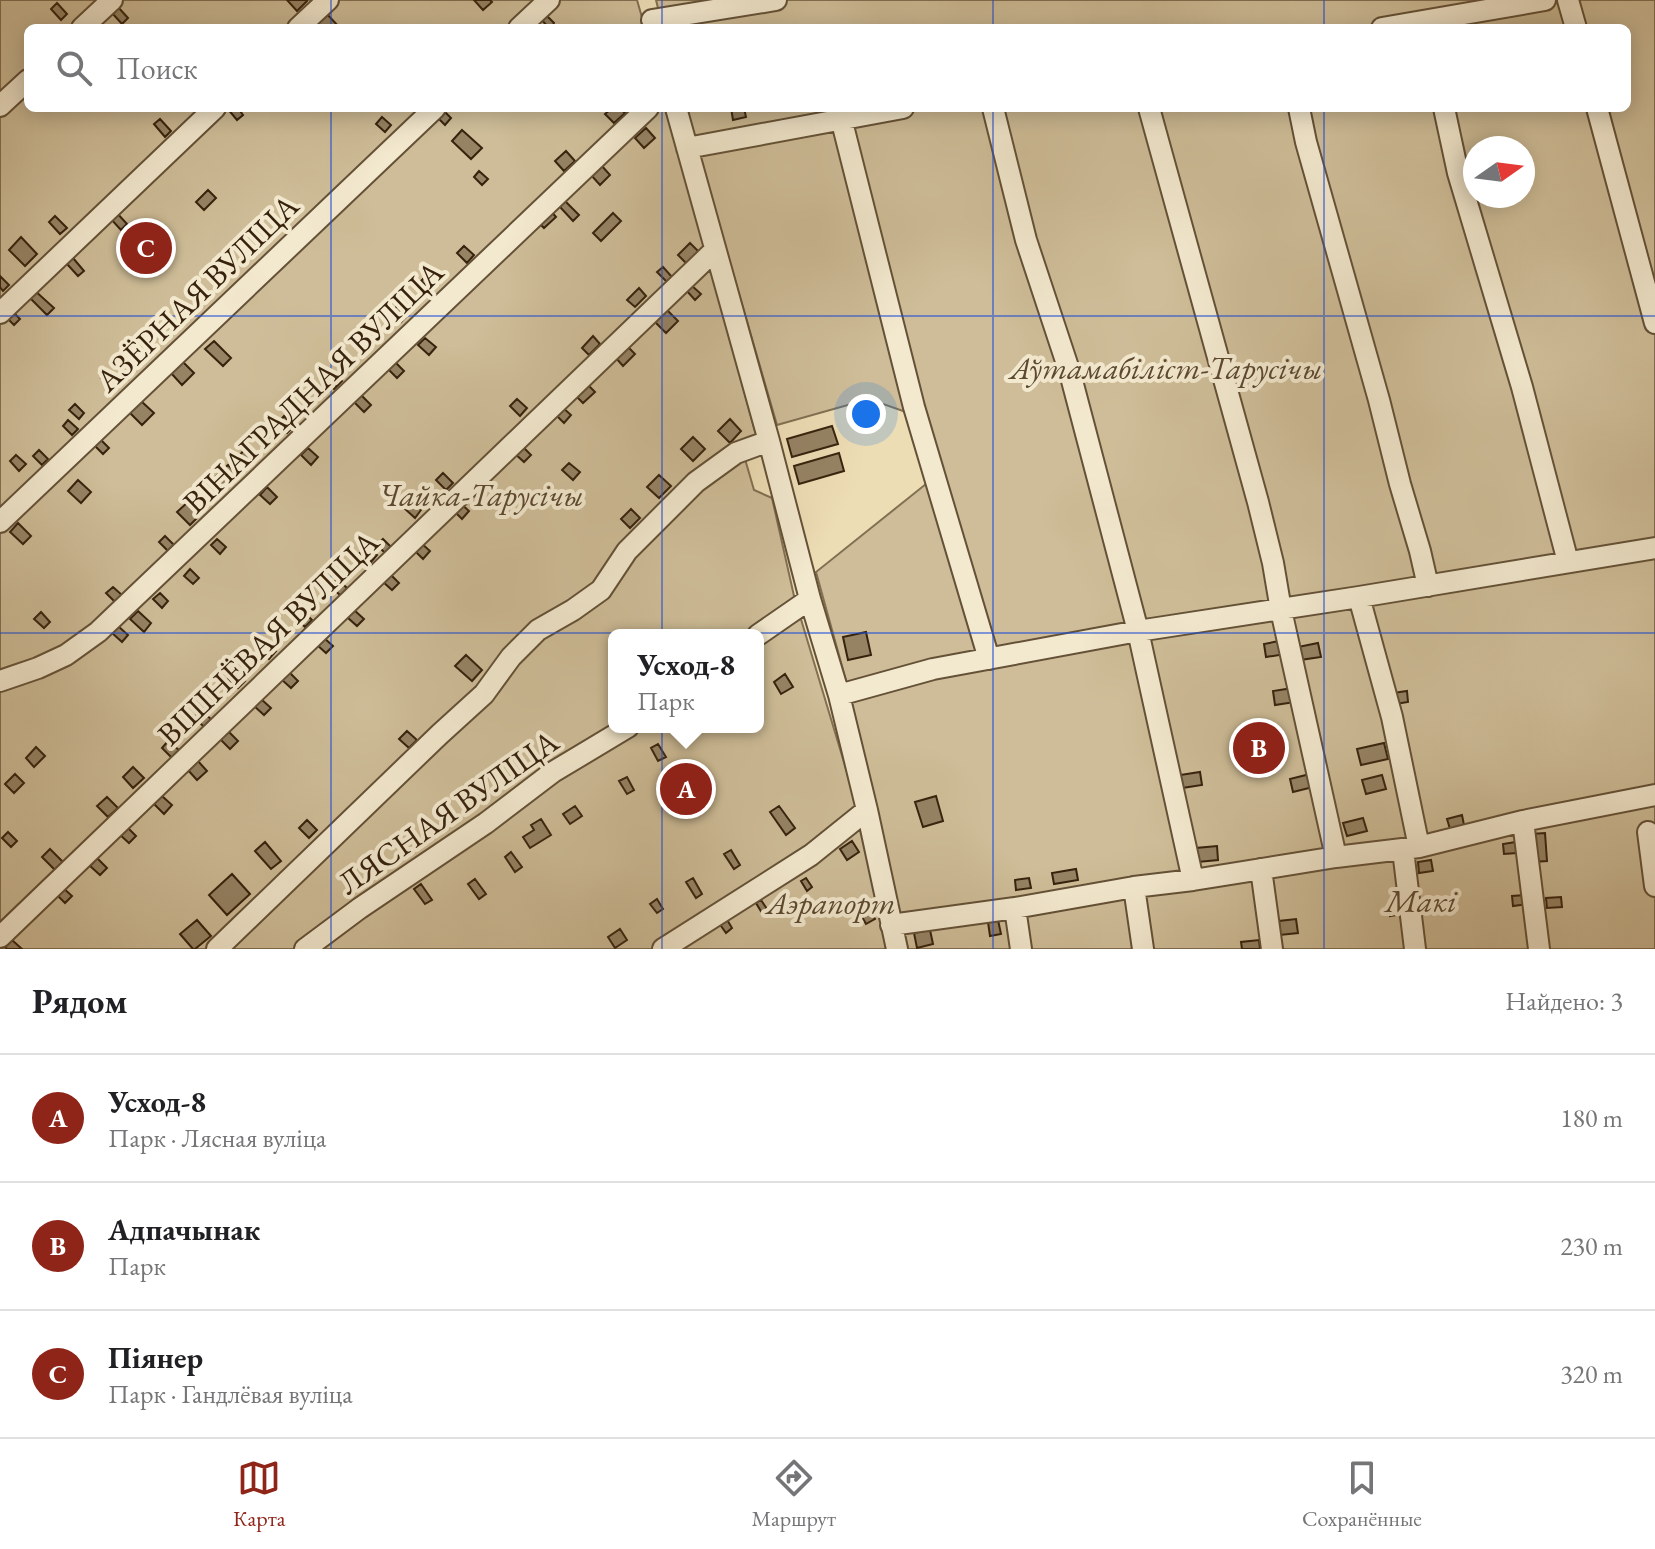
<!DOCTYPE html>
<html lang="ru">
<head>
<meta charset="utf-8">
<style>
	body { margin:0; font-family:"EB Garamond",serif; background:#f2f2f2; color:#202124 }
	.compass { position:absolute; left:1463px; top:136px; width:72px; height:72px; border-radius:50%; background:#fff; box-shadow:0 4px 20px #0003; rotate:76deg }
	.you { position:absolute; left:866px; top:414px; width:28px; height:28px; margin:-20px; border:6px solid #fff; border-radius:50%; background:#1a73e8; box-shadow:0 0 0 12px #1a73e833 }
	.badge { display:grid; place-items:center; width:52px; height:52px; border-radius:50%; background:#8f2418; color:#fff; font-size:26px; font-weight:700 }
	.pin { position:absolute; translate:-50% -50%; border:4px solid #fff; box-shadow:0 2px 8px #0006 }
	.popup { position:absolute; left:608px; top:629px; width:156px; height:104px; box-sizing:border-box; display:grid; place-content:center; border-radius:12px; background:#fff; filter:drop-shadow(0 2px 6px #0005); font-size:26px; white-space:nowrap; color:#757577 }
	.popup b { font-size:30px; color:#202124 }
	.popup::after { content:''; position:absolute; left:50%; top:100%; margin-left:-16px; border:16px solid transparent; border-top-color:#fff }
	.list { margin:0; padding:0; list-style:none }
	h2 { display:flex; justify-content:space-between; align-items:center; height:104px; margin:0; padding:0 32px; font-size:34px }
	h2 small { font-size:26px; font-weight:400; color:#757577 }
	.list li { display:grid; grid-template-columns:52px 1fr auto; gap:24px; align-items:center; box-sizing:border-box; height:128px; padding:0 32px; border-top:2px solid #e0e0e0 }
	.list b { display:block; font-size:30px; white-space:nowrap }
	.list p { margin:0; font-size:26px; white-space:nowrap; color:#757577 }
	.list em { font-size:26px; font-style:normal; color:#757577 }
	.icon { flex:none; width:44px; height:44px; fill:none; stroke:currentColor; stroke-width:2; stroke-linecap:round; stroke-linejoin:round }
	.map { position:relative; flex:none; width:1655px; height:949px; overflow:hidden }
	.search { position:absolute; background:#fff; box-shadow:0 4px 20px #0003; left:24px; right:24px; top:24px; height:88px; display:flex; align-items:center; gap:20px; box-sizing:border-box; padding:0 28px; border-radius:12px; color:#757577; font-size:30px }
	.sheet { height:488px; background:#fff }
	nav { display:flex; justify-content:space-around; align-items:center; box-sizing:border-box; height:112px; border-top:2px solid #e0e0e0; background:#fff; font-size:22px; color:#757577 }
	nav a { display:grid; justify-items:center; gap:4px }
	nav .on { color:#8f2418 }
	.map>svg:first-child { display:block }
</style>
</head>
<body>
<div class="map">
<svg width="1655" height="949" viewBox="0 0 1655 949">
	<rect width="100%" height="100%" fill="#edddb5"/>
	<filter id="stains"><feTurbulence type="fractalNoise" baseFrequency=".0025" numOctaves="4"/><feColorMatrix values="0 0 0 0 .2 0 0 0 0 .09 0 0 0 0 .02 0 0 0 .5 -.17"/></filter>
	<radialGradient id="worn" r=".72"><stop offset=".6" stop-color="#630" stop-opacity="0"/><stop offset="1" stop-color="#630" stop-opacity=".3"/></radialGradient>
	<path fill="#cebd98" stroke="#827052" stroke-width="2" fill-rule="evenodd" d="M0,0H637L645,28H28V108H667L756,435L745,459L754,490L772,498L794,596L862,822L886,949H0ZM614,635H758V727H614Z
		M656,0H1655V949H908L850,695L816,572L926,484L906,412L869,399L777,425L685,108H1627V28H663ZM1475,148H1523V196H1475Z"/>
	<path fill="#958364" stroke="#36220d" stroke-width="2" d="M287,0H307V1L297,11Z
		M474,0H490L492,2L483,10Z
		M57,3L67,14L61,20L51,9Z
		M118,7L128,18L122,24L112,13Z
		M543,12L554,23L551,28H549L538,16Z
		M326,13L340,28H320L315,23Z
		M227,108H238L243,115L237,120Z
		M612,108H619L625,113L614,123L605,114Z
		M731,108H744L746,117L733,120Z
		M443,110L451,118L445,125L437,117Z
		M382,117L391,125L385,132L376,124Z
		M160,119L171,131L165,137L154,124Z
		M646,128L655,138L644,148L635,138Z
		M462,130L482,148L471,159L452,141Z
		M566,151L575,161L564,171L555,161Z
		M601,165L610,175L600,185L591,175Z
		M479,171L488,179L482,185L474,177Z
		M208,190L216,198L204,210L196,202Z
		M565,201L579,215L573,221L560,207Z
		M550,210L556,217L544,228L537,221Z
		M116,212L127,224L121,230L109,217Z
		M613,213L621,221L601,241L593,233Z
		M55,216L67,228L60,234L49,222Z
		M21,237L37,254L25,266L9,250Z
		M690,243L701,254L689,266L678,255Z
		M464,246L474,255L467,263L457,253Z
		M73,258L84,271L78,276L67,264Z
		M663,267L672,277L667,282L657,272Z
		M428,274L439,283L432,291L421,281Z
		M0,276L9,285L3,291L0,287Z
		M691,285L701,294L695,300L686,290Z
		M639,288L646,296L635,307L627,300Z
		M33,289L54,308L47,315L27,295Z
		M398,305L408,315L401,322L391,313Z
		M666,309L678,321L666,333L654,321Z
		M11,310L20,319L14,325L5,316Z
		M362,335L372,345L365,352L355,342Z
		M593,336L600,344L589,355L582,348Z
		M425,338L436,347L429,355L418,345Z
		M214,341L231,358L223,366L205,349Z
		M628,347L635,354L623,366L616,358Z
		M181,360L194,373L182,385L170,372Z
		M394,361L404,371L397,378L387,368Z
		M107,372L116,381L110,387L101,378Z
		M331,372L342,381L334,389L324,379Z
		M587,384L595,392L583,403L576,396Z
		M361,395L371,405L364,412L354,402Z
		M517,399L527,408L520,416L510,406Z
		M141,401L154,413L142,425L129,412Z
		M75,404L84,413L79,419L69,410Z
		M561,406L571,415L564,423L554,413Z
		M284,416L294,426L287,433L277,424Z
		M730,419L741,431L730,443L718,431Z
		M68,420L78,429L72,435L63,426Z
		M832,426L838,444L792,457L787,439Z
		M693,437L705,449L693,461L681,449Z
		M100,439L109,448L103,454L94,445Z
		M521,445L531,455L524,462L514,453Z
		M308,448L318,457L311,465L301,455Z
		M245,449L255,459L248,466L238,457Z
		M39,450L48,459L42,465L33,456Z
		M839,453L844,471L799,484L794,466Z
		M16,455L26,464L19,471L10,461Z
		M569,463L580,472L573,480L562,470Z
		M228,465L238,475L223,489L213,479Z
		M443,473L453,483L446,490L436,480Z
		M659,475L671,486L659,498L647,487Z
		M78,480L91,492L81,503L68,491Z
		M267,487L277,497L270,504L260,495Z
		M189,501L202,513L190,525L177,512Z
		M411,501L421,510L415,518L404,508Z
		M459,502L469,511L462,519L452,509Z
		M631,509L640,518L630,528L621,519Z
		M18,523L31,536L23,544L10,532Z
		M165,536L174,545L168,551L159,542Z
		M217,539L226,547L220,554L211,545Z
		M383,539L392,548L386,554L377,545Z
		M420,542L430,551L423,559L413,549Z
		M367,545L377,555L371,562L360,553Z
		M190,569L199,578L193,584L184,576Z
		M389,573L399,583L392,590L382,581Z
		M337,579L347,588L341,596L330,586Z
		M113,587L123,596L116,603L106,593Z
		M160,593L168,601L162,608L153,599Z
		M353,609L364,619L357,626L347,617Z
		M302,610L312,620L305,627L295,617Z
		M138,611L151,623L144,632L130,619Z
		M41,612L50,622L44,628L34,619Z
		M118,626L128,635L122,642L112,633Z
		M866,632L871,655L848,660L843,637Z
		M323,637L333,646L326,653L316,644Z
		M1284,640L1286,654L1266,657L1264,644Z
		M266,642L276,651L269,659L259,649Z
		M1318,643L1321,657L1300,660L1298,647Z
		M466,655L482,670L472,681L455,666Z
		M235,671L245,681L238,688L228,679Z
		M288,671L298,681L291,688L281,679Z
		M785,674L793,687L781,694L774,682Z
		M1293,688L1295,702L1275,705L1273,691Z
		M1407,691L1408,702L1395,704L1393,693Z
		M261,699L271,708L264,715L254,706Z
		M200,710L211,719L204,727L194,717Z
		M228,731L238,741L230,749L220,739Z
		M407,731L417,740L409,748L399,739Z
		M168,741L179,750L172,758L162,748Z
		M1384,743L1388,759L1361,765L1357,749Z
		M658,744L666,757L658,761L651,748Z
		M36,747L45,756L34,767L26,758Z
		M197,760L207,771L197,780L187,769Z
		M133,767L144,778L133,788L123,777Z
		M1200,772L1202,785L1182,788L1180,775Z
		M15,774L24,783L14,793L5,784Z
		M1310,774L1313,787L1293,792L1290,779Z
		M1382,775L1386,789L1366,794L1362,780Z
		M627,777L634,790L627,794L619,781Z
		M162,796L172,805L164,814L154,804Z
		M936,796L943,821L923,827L915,802Z
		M107,797L118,808L108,817L97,806Z
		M575,806L582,816L570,824L563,814Z
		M779,806L795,828L786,835L770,812Z
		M1462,815L1464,825L1450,829L1447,819Z
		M1363,818L1367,831L1347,836L1343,823Z
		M541,819L551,835L530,848L523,837L534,830L531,825Z
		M307,820L317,830L309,838L299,828Z
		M126,826L136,836L129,843L119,834Z
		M8,832L17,841L11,847L2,838Z
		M1545,833L1547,861L1533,862L1531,834Z
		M852,841L859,852L847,860L840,849Z
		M265,842L281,861L271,869L255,851Z
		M1516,842L1517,853L1504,854L1503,844Z
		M1217,846L1218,860L1198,862L1196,848Z
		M50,849L63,862L55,870L42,857Z
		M731,850L740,865L734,869L724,854Z
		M511,852L522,867L515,872L505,857Z
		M97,858L107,868L100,875L90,866Z
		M1431,860L1433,871L1419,873L1418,862Z
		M1076,869L1078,880L1054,884L1052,873Z
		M232,874L250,894L227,915L209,895Z
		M693,878L702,894L696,898L686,882Z
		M806,878L812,887L807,891L801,881Z
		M1029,878L1031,888L1016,890L1015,880Z
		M475,879L486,894L479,899L468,884Z
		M421,884L432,900L425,904L414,889Z
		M61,886L72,896L65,903L55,893Z
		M1527,895L1528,904L1513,906L1512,896Z
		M1561,897L1562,907L1547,908L1546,898Z
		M657,899L663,909L657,913L650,904Z
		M761,900L767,909L762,913L756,903Z
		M1437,901L1438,912L1424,914L1423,903Z
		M1402,903L1403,914L1390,916L1388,905Z
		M868,908L875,919L866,924L860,913Z
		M726,918L732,928L726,933L719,923Z
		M1296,919L1298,933L1280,935L1279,921Z
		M197,920L211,936L195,949H193L180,934Z
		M998,920L1001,934L990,936L988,922Z
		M620,929L627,940L615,948L608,937Z
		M930,930L933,944L917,948L914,933Z
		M12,940L22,949H7L5,947Z
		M1259,940L1260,949H1242L1241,942Z"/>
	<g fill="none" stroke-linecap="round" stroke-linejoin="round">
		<defs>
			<path id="minor" d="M1568,0L1576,28
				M652,20L776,0
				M82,28L112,0
				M298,28L328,0
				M519,28L549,0
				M1382,28L1545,0
				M0,106L28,80
				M676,108L769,441L810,599L839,695L867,810L897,949
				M993,108L1026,240L1070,373L1138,631L1193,880
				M1149,108L1258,502L1273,563L1281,610L1336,857
				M1299,108L1306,142L1379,400L1400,484L1420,551L1428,586
				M1444,108L1458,173L1522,387L1568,562
				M1597,108L1655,323
				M841,118L914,407L989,659
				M687,148L903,108
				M0,313L215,108
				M0,522L435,108
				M1359,597L1392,717L1419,847
				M758,635L810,599
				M0,681L38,668L66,655L98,632L648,108
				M839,695L933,669L1138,631L1359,597L1655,548
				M1523,821L1539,949
				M1648,832L1655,886
				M1403,850L1415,949
				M1261,869L1272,949
				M1134,887L1143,949
				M1015,908L1021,949
				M891,925L1015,908L1134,887L1193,880L1336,857L1419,847L1523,821L1655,795
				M0,937L715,250
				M217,949L440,734L484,694L511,657L538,630L573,610L601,590L627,551L696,482L736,453L769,441
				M305,949L360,908L486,823L553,772L628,727
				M663,949L811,855L867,810"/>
		</defs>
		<use href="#minor" stroke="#645137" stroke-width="24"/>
		<use href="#minor" stroke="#f3e9cf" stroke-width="20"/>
	</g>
	<path fill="none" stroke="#1d4ed8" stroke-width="2" stroke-opacity="0.55" d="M331,0V28M662,0V28M993,0V28M1324,0V28M331,108V949M662,108V949M993,108V949M1324,108V949M0,316H1655M0,633H1655"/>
	<g text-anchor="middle" stroke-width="8" stroke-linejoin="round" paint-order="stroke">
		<g font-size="32" fill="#36220d" stroke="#f3e9cf">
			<text transform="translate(197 293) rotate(-44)" y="11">АЗЁРНАЯ ВУЛІЦА</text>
			<text transform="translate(313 387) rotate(-44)" y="11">ВІНАГРАДНАЯ ВУЛІЦА</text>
			<text transform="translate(268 638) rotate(-44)" y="11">ВІШНЁВАЯ ВУЛІЦА</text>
			<text transform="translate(448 812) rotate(-35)" y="11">ЛЯСНАЯ ВУЛІЦА</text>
		</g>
		<g font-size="32" font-style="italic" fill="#5c4930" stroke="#f3e9cf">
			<text x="1166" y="379">Аўтамабіліст-Тарусічы</text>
			<text x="481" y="506">Чайка-Тарусічы</text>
			<text x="1421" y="912">Макі</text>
			<text x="831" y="914">Аэрапорт</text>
		</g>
	</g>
	<rect width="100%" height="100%" filter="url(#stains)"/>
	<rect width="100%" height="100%" fill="url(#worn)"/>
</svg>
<svg class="compass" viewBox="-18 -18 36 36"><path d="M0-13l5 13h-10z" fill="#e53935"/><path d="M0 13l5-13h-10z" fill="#757577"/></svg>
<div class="you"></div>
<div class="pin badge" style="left:686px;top:789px">A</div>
<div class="popup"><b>Усход-8</b>Парк</div>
<div class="pin badge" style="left:1259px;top:748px">B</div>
<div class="pin badge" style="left:146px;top:248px">C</div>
<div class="search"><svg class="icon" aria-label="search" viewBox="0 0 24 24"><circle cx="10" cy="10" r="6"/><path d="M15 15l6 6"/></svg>Поиск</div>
</div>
<section class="sheet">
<h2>Рядом<small>Найдено: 3</small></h2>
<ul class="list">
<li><span class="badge">A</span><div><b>Усход-8</b><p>Парк · Лясная вуліца</p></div><em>180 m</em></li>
<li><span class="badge">B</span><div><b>Адпачынак</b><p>Парк</p></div><em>230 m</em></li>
<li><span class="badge">C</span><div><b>Піянер</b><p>Парк · Гандлёвая вуліца</p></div><em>320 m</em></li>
</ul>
</section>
<nav>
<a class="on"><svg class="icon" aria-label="map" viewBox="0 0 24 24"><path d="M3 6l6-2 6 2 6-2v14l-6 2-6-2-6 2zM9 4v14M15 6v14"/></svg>Карта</a>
<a><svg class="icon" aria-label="directions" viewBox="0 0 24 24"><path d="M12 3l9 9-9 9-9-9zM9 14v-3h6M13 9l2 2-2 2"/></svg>Маршрут</a>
<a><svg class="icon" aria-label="saved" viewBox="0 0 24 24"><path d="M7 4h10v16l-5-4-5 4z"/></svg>Сохранённые</a>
</nav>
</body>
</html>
